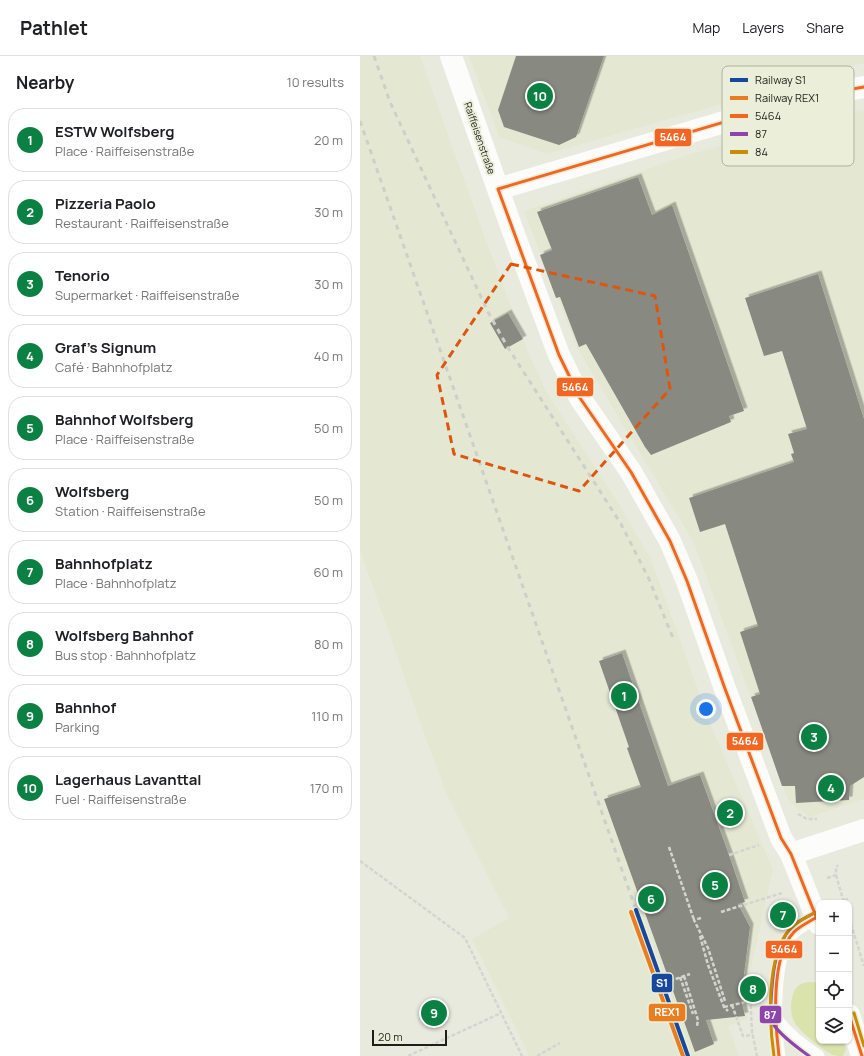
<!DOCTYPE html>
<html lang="en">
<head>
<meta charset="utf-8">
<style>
	body { margin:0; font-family:Manrope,sans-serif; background:#f6f6f6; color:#202124 }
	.controls { position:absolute; right:12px; bottom:12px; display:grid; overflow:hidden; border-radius:8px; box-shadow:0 1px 3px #0004 }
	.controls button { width:36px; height:36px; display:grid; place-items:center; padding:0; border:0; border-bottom:1px solid #e0e0e0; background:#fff; color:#202124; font:20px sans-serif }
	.scale { position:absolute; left:12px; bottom:10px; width:75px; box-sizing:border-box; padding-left:4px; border:2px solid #1e2018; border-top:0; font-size:11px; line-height:14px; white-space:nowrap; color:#1e2018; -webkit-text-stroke:3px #ebefd9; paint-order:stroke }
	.you { position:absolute; left:346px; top:653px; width:14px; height:14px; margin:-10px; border:3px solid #fff; border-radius:50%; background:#1a73e8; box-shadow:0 0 0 6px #1a73e833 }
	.badge { display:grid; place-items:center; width:26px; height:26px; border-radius:50%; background:#0b8043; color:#fff; font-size:13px; font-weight:700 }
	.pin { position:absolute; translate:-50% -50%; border:2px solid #fff; box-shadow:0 1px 4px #0006 }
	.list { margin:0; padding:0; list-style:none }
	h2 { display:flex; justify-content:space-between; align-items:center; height:52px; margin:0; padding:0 16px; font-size:17px }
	h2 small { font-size:13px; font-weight:400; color:#757577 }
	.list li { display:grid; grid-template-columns:26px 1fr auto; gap:12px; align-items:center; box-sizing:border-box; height:64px; margin:0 8px 8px; padding:0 8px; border:1px solid #e0e0e0; border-radius:16px }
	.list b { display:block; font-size:15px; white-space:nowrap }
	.list p { margin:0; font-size:13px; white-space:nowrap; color:#757577 }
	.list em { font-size:13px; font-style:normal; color:#757577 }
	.icon { flex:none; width:22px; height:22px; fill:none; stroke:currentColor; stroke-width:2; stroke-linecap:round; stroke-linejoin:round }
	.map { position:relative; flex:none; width:504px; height:1000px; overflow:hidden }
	header { display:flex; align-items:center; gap:24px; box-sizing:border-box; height:56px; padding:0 20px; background:#fff; border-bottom:1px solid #e0e0e0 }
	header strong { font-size:19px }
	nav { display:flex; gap:22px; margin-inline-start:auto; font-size:14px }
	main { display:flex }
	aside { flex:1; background:#fff }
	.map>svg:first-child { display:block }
</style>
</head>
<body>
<header>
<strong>Pathlet</strong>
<nav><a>Map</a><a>Layers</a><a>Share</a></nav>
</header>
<main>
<aside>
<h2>Nearby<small>10 results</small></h2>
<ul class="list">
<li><span class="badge">1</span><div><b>ESTW Wolfsberg</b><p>Place · Raiffeisenstraße</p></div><em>20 m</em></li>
<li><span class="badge">2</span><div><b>Pizzeria Paolo</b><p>Restaurant · Raiffeisenstraße</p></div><em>30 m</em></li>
<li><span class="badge">3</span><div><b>Tenorio</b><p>Supermarket · Raiffeisenstraße</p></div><em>30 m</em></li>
<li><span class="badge">4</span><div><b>Graf's Signum</b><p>Café · Bahnhofplatz</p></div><em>40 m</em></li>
<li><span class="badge">5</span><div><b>Bahnhof Wolfsberg</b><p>Place · Raiffeisenstraße</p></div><em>50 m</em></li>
<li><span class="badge">6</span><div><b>Wolfsberg</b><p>Station · Raiffeisenstraße</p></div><em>50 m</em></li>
<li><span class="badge">7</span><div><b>Bahnhofplatz</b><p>Place · Bahnhofplatz</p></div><em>60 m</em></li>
<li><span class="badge">8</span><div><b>Wolfsberg Bahnhof</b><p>Bus stop · Bahnhofplatz</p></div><em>80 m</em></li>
<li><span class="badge">9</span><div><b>Bahnhof</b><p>Parking</p></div><em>110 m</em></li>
<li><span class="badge">10</span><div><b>Lagerhaus Lavanttal</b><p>Fuel · Raiffeisenstraße</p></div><em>170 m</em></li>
</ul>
</aside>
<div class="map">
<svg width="504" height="1000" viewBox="0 0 504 1000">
	<defs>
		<filter id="shadow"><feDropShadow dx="3.5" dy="-3.5" stdDeviation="0" flood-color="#0004"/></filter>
	</defs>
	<rect width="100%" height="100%" fill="#e8eade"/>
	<path fill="#e4e8d2" d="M0,0H60L125,182L168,296L186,335L259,448L291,503L350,667L413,813L385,940L388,963L368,970L379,1000H169L112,883L149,862L87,739L67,686L0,494Z
		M109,0H504V7L187,98L139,81Z
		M504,54V743L449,761L429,746L334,487L217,292L164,155L328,99L476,57Z"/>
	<path fill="#d9e3ab" d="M452,926L459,927V985H483L486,993L483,1000C480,1000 476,1000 473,999C464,995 439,975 435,967C429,958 430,939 437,931C441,927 446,926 452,926Z"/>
	<path fill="#888a81" filter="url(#shadow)" d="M156,0H244L216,81L199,89L144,71L138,54Z
		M278,121L292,159L312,149L384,355L369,360L371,366L291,399L285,391L226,288L219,291L200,241L196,242L180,199L192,194L177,156Z
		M458,218L504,363V721L490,730L489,744L436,747L435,730H422L391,641L400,638L380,576L398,570L365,468L340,476L329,442L434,406L431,398L434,397L428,378L447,373L422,295L404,300L385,242Z
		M148,257L163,283L145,293L130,267Z
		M262,597L308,730L340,719L369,799L385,846L378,848L390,871L381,942L385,960L346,964L354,988L335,996L244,743L281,731L267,692L269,691L239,605Z"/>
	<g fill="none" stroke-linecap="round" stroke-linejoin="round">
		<path stroke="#d4d5d1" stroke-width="2.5" stroke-dasharray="4 2" stroke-linecap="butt" d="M438,758L447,763H457
			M309,791L334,864
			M369,799L399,789
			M0,805L105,882L162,1000
			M476,819L484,847
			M467,822L476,819V812L478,809
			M484,844L488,843
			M361,856L422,837
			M341,862L334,864L348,892L365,945
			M489,862L504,910
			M340,880L348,909L364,951L368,955
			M324,920L338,964L337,970
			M320,921L333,958
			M310,925L330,918
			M390,937L392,975L397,1000
			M372,949L383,980L393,979
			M364,951L390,945
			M48,1000L141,957
			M177,1000L200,987"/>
		<path stroke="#fcfcfa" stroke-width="13" d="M415,962C427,978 442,989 458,1000
			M419,1000C414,971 412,898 433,877C440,870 449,866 457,861"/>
		<path stroke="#fcfcfa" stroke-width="22" d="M91,0L151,170L199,299L220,342L271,416L310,485L327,525L364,630L421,782L431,798L459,868
			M138,133L452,40L504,31
			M431,798L504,774
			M489,959L502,1000"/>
		<path stroke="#cececa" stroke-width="3" stroke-dasharray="5 5" stroke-linecap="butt" d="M14,0L30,46L128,256L147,290L261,468L289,523L313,582
			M0,65L276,854"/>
		<defs>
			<path id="bus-1" d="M459,868L431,798L421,782L364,630L327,525L310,485L271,416L220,342L199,299L138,133L452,40L504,31
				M489,959L502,1000
				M419,1000C415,968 410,901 434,876C440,870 449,866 457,861"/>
			<path id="bus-2" d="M449,1000C438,992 414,975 410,962C412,935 411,893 431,872C437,865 447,861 454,857"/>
			<path id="bus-3" d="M494,957L504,990
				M414,1000C409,966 406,902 429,874C435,866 446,862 454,857L459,856"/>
		</defs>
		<use href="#bus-1" stroke="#ebefd9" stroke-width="6"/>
		<use href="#bus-2" stroke="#ebefd9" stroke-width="6"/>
		<use href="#bus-3" stroke="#ebefd9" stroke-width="6"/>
		<use href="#bus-1" stroke="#f26522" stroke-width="3"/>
		<use href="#bus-2" stroke="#8e44ad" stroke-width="3"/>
		<use href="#bus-3" stroke="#cc8b05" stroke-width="3"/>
		<defs>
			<path id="rail-1" d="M276,854L328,1000"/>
			<path id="rail-2" d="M271,856L323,1000"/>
		</defs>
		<use href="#rail-1" stroke="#ebefd9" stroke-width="7"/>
		<use href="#rail-2" stroke="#ebefd9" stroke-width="7"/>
		<use href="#rail-1" stroke="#17489e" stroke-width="4"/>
		<use href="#rail-2" stroke="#ea7d1f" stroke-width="4"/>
	</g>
	<path fill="none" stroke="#de560d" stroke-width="3" stroke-dasharray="8 5" stroke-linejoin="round" d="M151,208L295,240L310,333L219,435L94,398L77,319Z"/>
	<g text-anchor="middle" stroke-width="4" stroke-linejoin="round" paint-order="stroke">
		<g font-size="10" fill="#1e2018" stroke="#ebefd9">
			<text transform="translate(120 82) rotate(71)" y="4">Raiffeisenstraße</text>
		</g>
	</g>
	<rect x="362" y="10" width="132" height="100" rx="6" fill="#ebefd9" stroke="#aeb19f" stroke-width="1"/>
	<rect x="370" y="22" width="18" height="4" fill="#17489e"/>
	<rect x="370" y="40" width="18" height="4" fill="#ea7d1f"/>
	<rect x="370" y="58" width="18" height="4" fill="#f26522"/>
	<rect x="370" y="76" width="18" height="4" fill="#8e44ad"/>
	<rect x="370" y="94" width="18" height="4" fill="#cc8b05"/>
	<g font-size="11" fill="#1e2018">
		<text x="395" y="28">Railway S1</text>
		<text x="395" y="46">Railway REX1</text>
		<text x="395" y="64">5464</text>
		<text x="395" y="82">87</text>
		<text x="395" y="100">84</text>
	</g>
	<g stroke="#ebefd9" stroke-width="1.5">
		<rect x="294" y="72" width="38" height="19" rx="4" fill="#f26522"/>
		<rect x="196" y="321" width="38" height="20" rx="4" fill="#f26522"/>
		<rect x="366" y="676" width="38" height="19" rx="4" fill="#f26522"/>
		<rect x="405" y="884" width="38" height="19" rx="4" fill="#f26522"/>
		<rect x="291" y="917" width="22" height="20" rx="4" fill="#17489e"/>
		<rect x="288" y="947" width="38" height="19" rx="4" fill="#ea7d1f"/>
		<rect x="399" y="949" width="23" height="19" rx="4" fill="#8e44ad"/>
	</g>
	<g font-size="11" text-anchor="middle" font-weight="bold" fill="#fff">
		<text x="313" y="85">5464</text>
		<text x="215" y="335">5464</text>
		<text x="385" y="689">5464</text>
		<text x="424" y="897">5464</text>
		<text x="302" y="931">S1</text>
		<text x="307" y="960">REX1</text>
		<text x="410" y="963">87</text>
	</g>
</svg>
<div class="controls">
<button>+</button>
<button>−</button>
<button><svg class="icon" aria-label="locate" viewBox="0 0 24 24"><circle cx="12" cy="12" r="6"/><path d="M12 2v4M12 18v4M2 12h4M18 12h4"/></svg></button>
<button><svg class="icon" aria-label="layers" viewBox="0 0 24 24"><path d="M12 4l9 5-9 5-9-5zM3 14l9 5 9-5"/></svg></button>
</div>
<div class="scale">20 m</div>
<div class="you"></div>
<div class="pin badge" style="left:264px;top:640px">1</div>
<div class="pin badge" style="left:370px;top:757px">2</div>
<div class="pin badge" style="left:454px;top:681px">3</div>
<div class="pin badge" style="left:471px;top:732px">4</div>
<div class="pin badge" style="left:355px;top:829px">5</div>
<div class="pin badge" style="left:291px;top:843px">6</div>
<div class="pin badge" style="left:423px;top:859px">7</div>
<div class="pin badge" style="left:393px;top:933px">8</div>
<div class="pin badge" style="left:74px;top:957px">9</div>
<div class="pin badge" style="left:180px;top:40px">10</div>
</div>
</main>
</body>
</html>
